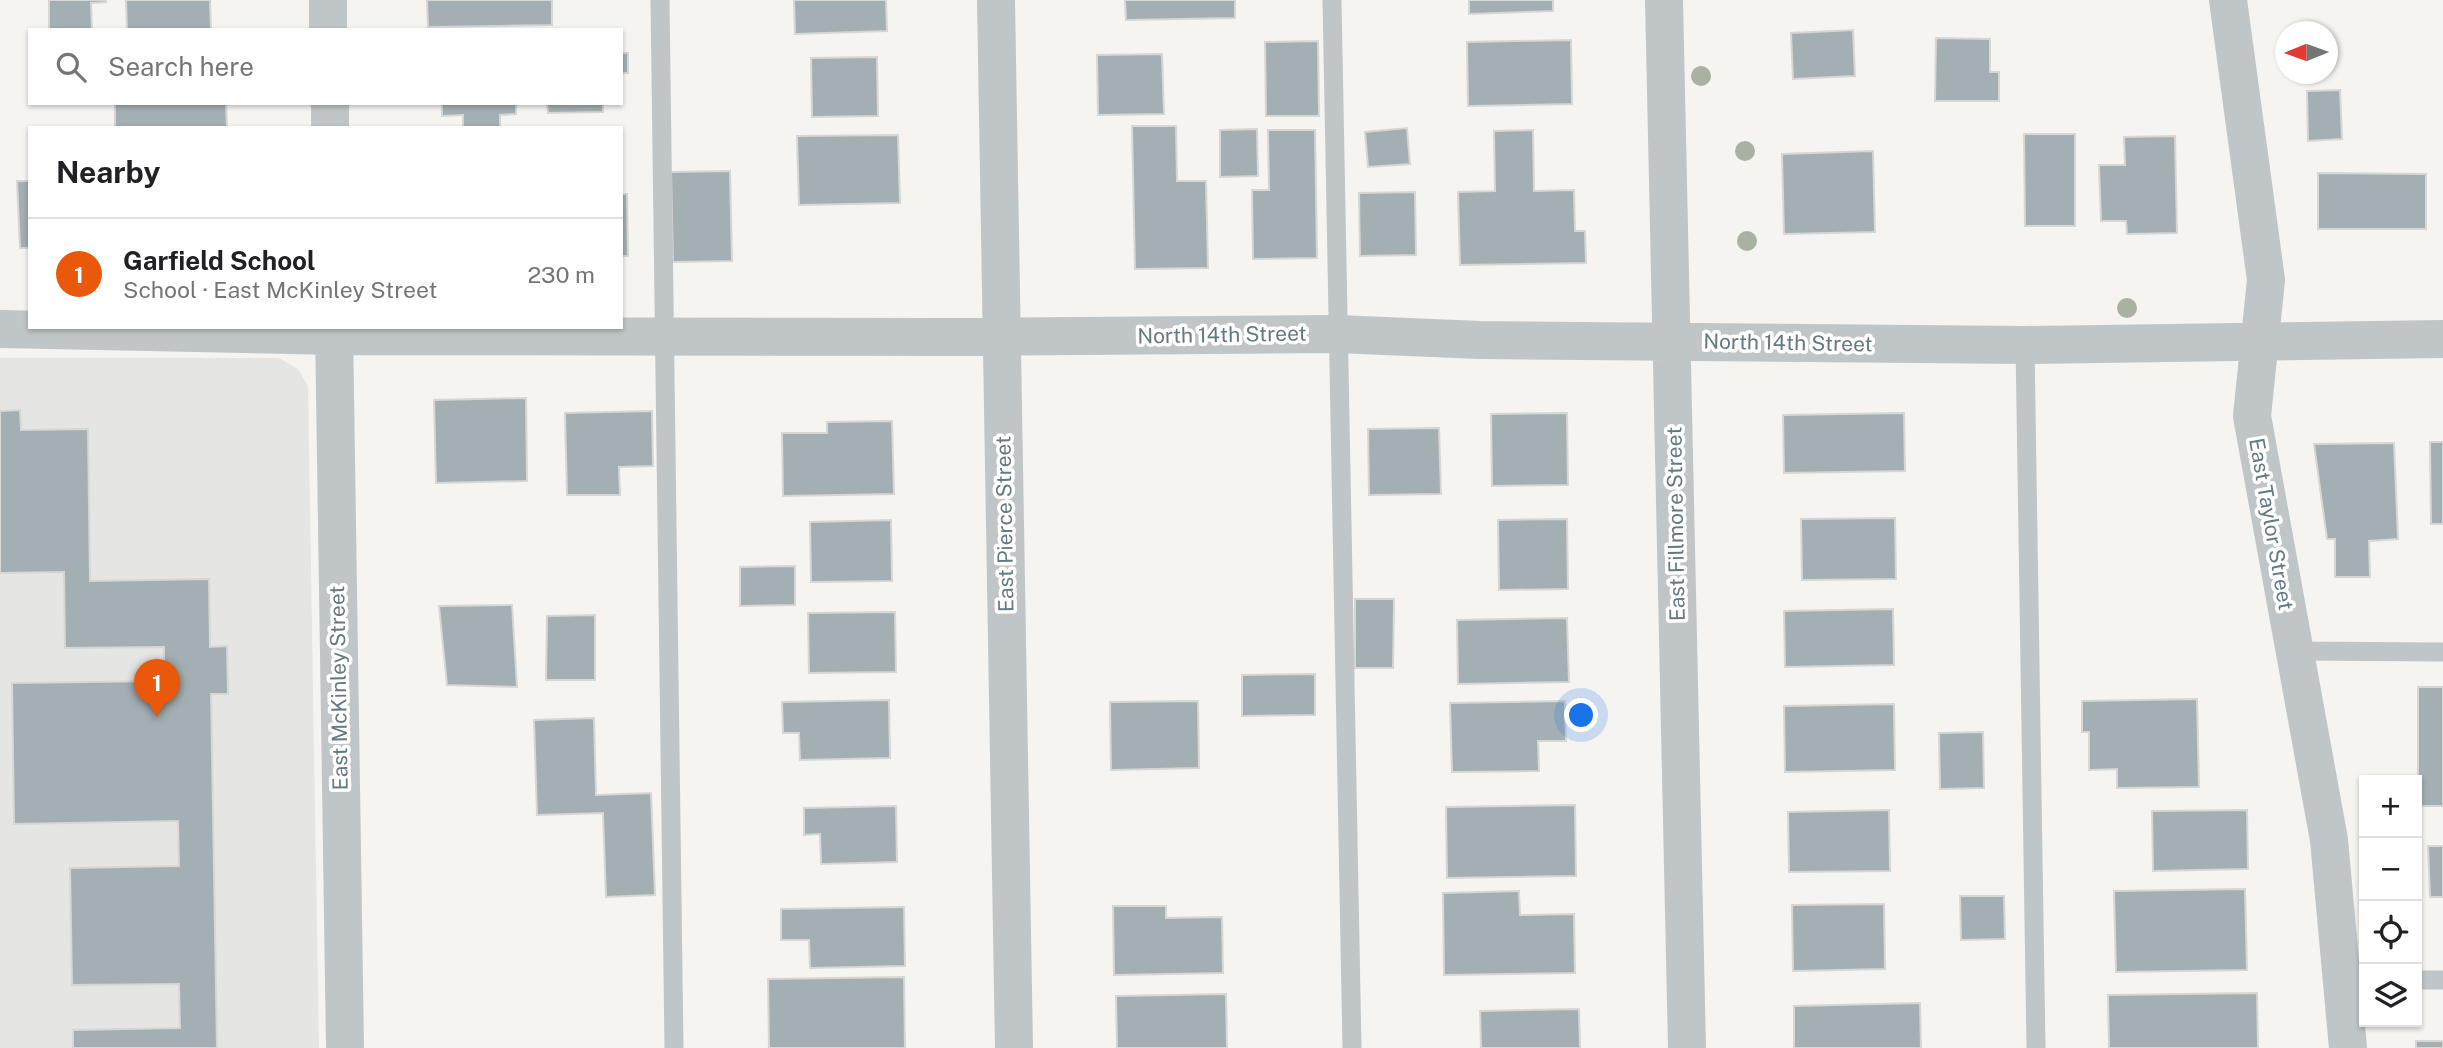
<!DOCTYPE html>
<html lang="en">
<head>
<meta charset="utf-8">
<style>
	body { margin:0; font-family:"Public Sans",sans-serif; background:#f2f2f2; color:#202124 }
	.controls { position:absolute; right:21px; bottom:21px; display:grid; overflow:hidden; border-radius:0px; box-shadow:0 2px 5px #0004 }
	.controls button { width:63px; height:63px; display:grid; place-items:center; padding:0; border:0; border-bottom:2px solid #e0e0e0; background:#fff; color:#202124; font:35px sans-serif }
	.compass { position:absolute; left:2275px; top:21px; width:63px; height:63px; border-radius:50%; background:#fff; box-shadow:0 2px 5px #0004; rotate:269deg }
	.you { position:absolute; left:1582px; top:716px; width:24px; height:24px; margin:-18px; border:5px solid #fff; border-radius:50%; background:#1a73e8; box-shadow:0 0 0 10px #1a73e833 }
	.badge { display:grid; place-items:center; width:46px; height:46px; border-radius:50%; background:#ea580c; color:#fff; font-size:23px; font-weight:700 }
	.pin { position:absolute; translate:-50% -58px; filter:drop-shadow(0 2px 4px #0008) }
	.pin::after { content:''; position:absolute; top:37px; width:24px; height:21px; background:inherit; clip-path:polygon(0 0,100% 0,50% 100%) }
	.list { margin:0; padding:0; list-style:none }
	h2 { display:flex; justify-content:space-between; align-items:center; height:91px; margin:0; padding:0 28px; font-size:30px }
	h2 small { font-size:23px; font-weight:400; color:#757577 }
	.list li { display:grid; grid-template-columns:46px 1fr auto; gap:21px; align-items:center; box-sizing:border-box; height:112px; padding:0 28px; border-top:2px solid #e0e0e0 }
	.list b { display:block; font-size:26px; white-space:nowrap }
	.list p { margin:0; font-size:23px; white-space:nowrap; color:#757577 }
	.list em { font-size:23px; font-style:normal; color:#757577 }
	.icon { flex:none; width:38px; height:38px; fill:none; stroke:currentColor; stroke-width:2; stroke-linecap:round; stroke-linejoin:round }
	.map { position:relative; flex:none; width:2443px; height:1048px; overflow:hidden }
	.search { position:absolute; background:#fff; box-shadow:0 2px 5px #0004; left:28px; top:28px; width:595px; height:77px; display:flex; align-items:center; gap:18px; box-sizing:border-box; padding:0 24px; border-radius:0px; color:#757577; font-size:26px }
	.panel { position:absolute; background:#fff; box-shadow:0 2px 5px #0004; left:28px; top:126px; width:595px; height:203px; border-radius:0px }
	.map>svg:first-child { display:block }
</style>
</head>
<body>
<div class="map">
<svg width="2443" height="1048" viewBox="0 0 2443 1048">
	<rect width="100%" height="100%" fill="#f5f4f1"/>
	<path fill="#e5e6e4" d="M0,358H279L298,369L308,386L319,1048H0Z"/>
	<path fill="#a4afb3" stroke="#d6d6d4" stroke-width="2" d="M49,0H106V2L91,3L92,30H49Z
		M126,0H210L211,30H127Z
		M427,0H552V25L428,27Z
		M794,0H886L887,31L795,34Z
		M1125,0H1235V18L1126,20Z
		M1469,0H1553V11L1469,14Z
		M1853,30L1855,76L1793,79L1791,33Z
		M1936,38L1990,39V72H1999V101H1935Z
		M1571,40L1572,104L1468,106L1467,42Z
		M1318,41L1319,116H1266L1265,42Z
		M621,53H628V73H621Z
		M1162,54L1164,114L1098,115L1097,55Z
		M877,57L878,116L812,117L811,58Z
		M2340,90L2342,139L2308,141L2307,91Z
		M115,103H226L227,128H115Z
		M442,103H516V114L500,115V128H463V115L442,116Z
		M547,103H603V112L548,113Z
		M1132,126H1176L1177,181H1206L1208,268L1135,269Z
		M1407,128L1410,164L1368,167L1365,132Z
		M1257,129L1258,176L1220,177V130Z
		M1268,130H1315L1317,258L1253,259L1252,190H1269Z
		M1533,130L1534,191L1574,190L1575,231H1585L1586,263L1460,265L1458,192L1495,191L1494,131Z
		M2024,134H2075V226H2025Z
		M898,135L900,203L799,205L797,136Z
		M2175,136L2177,233L2127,234L2126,221H2101L2099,165H2125L2124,137Z
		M1873,151L1875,232L1784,234L1782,154Z
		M730,171L732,261L673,262L671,172Z
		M2318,173L2426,174V229H2318Z
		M17,181H30V248H20Z
		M1415,192L1416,255L1360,256L1359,193Z
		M621,194H627L628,256H621Z
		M526,398L527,481L436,483L434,400Z
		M20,410L21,430L88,429L90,581L209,579L210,647L227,646L228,694H211L217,1048H73V1030L180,1028L179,984L72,985L70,868L179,866L178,821L14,824L12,683L164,681V647L65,648L64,572L0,573V411Z
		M652,411L653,466L619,467L620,495H567L565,413Z
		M1567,413L1568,485L1492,486L1491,414Z
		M1904,413L1905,471L1784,473L1783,415Z
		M892,421L894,494L783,496L782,433H827V422Z
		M1439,428L1441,494L1369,495L1368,429Z
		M2430,442H2443V524H2431Z
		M2394,443L2398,539L2369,541L2370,577H2335V539H2327L2314,444Z
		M1895,518L1896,579L1802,580L1801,519Z
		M1567,519L1568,589L1499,590L1498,520Z
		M891,520L892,581L811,582L810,522Z
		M795,566V605L740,606V567Z
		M1355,599H1394L1393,668H1355Z
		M512,605L517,687L447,685L439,606Z
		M1893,609L1894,665L1785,667L1784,611Z
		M895,612L896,672L809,673L808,613Z
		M595,615V680H546L547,616Z
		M1567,618L1569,682L1458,684L1457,620Z
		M1315,674V715L1242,716V675Z
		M2418,687H2443V806H2418Z
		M2197,699L2199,787L2117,788V769L2089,770V732H2082V701Z
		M889,700L890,758L800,760L799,733H783L782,702Z
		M1198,701L1199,768L1111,770L1110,702Z
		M1565,701L1566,741H1538L1539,771L1452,772L1450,703Z
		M1894,704L1895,770L1785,772L1784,706Z
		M594,718L596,795L651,793L655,895L606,897L603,813L537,815L534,720Z
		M1983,732L1984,788L1940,789L1939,733Z
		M1575,805L1576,876L1447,878L1446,807Z
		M896,806L897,862L821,864L820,834L804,835V808Z
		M1889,810L1890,871L1789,872L1788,812Z
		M2247,810L2248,869L2153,871L2152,811Z
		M2428,846H2443V897H2430Z
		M2245,889L2247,970L2116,972L2114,891Z
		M1519,891L1520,915L1574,914L1575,973L1444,975L1443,893Z
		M1960,896H2004L2005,939L1961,940Z
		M1884,904L1885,969L1793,971L1792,905Z
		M1113,906H1166V918L1222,917L1223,973L1114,975Z
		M904,907L905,966L810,968L809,940H781V909Z
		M904,977L905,1048H769L768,979Z
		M2257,993L2258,1048H2109L2108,995Z
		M1226,994L1227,1048H1117L1116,996Z
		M1920,1003L1921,1048H1794V1006Z
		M1579,1009L1580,1048H1481L1480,1011Z
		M2416,1041H2443V1048H2416Z"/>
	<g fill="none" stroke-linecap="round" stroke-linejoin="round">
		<path stroke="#c0c5c7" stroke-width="19" d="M660,0L674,1048
			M1332,0L1352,1048
			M2025,345L2036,1048
			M2295,651L2443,652
			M2417,980H2443"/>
		<path stroke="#c0c5c7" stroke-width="38" d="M328,0V30
			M996,0L1014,1048
			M1664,0L1687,1048
			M2228,0L2266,280L2252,416L2329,840L2348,1048
			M330,103V128
			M334,327L345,1048
			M0,329L334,336L964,337L1337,334L1480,340L2025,345L2443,339"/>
	</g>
	<g fill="#a9b1a2">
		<circle cx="1701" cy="76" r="10"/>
		<circle cx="1745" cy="151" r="10"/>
		<circle cx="1747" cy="241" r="10"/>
		<circle cx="2127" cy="308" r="10"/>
	</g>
	<g text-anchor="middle" stroke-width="7" stroke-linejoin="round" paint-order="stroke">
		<g font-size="21" fill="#637983" stroke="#fff">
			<text transform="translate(1222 335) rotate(-1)" y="7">North 14th Street</text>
			<text transform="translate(1788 343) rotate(1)" y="7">North 14th Street</text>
			<text transform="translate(1005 524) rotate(-91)" y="7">East Pierce Street</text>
			<text transform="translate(1676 524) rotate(-91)" y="7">East Fillmore Street</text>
			<text transform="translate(2271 524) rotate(80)" y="7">East Taylor Street</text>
			<text transform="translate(339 688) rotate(-91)" y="7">East McKinley Street</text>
		</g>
	</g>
</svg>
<div class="controls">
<button>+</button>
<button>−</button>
<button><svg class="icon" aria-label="locate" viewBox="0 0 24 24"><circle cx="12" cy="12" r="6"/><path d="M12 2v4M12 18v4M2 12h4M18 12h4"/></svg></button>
<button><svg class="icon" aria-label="layers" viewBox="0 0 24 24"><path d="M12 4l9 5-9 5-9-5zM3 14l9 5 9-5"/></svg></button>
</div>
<svg class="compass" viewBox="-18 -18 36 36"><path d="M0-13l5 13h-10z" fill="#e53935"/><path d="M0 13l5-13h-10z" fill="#757577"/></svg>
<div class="you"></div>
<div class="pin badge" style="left:157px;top:717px">1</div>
<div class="search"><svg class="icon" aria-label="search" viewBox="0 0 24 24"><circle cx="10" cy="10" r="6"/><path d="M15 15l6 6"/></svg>Search here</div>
<section class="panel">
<h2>Nearby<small></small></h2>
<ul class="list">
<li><span class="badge">1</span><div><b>Garfield School</b><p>School · East McKinley Street</p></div><em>230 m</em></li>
</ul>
</section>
</div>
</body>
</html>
